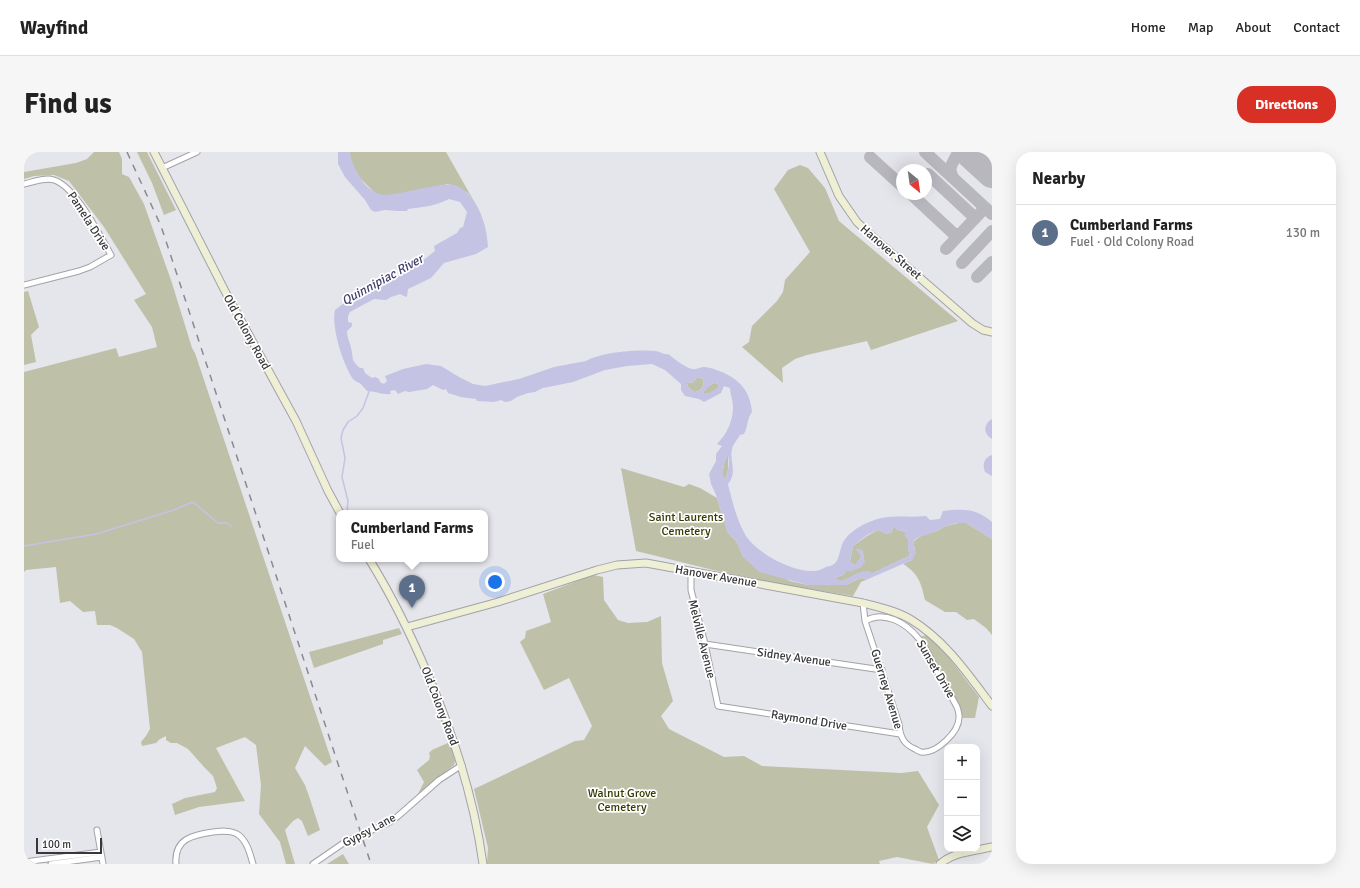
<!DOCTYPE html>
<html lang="en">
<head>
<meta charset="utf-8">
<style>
	body { margin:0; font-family:Signika,sans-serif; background:#f6f6f6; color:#222 }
	.controls { position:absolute; right:12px; bottom:12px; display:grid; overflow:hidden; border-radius:8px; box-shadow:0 4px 16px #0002 }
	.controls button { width:36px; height:36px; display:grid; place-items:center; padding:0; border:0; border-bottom:1px solid #e0e0e0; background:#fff; color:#222; font:20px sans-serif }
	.compass { position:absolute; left:872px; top:12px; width:36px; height:36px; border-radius:50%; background:#fff; box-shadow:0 4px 16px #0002; rotate:151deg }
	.scale { position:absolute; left:12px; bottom:10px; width:66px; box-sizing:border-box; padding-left:4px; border:2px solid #38383a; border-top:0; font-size:11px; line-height:14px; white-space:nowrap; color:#38383a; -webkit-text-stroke:3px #fff; paint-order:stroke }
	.you { position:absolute; left:471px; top:430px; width:14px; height:14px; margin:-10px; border:3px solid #fff; border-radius:50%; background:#1a73e8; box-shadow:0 0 0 6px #1a73e833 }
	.badge { display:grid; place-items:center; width:26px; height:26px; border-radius:50%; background:#d93025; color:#fff; font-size:13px; font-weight:700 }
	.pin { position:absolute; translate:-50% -33px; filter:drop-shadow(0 1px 2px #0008) }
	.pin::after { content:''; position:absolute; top:21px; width:14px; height:12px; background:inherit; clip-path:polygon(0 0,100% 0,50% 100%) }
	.popup { position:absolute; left:312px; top:358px; width:152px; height:52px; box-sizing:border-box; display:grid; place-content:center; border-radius:8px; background:#fff; filter:drop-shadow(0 1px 3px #0005); font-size:13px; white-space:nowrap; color:#767676 }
	.popup b { font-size:15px; color:#222 }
	.popup::after { content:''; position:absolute; left:50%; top:100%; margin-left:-8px; border:8px solid transparent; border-top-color:#fff }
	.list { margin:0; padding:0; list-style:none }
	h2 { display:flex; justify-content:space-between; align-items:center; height:52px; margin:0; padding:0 16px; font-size:17px }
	h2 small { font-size:13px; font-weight:400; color:#767676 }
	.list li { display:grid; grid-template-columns:26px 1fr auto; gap:12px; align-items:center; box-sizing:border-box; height:56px; padding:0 16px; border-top:1px solid #e0e0e0 }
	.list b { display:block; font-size:15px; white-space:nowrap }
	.list p { margin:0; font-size:13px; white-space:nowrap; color:#767676 }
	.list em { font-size:13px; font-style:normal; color:#767676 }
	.icon { flex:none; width:22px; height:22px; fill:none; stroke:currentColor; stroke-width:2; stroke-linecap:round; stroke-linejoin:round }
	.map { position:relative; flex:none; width:968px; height:712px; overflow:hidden; border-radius:16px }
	header { display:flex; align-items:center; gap:24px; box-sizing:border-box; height:56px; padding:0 20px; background:#fff; border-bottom:1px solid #e0e0e0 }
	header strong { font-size:19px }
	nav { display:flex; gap:22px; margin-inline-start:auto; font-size:14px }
	.intro { display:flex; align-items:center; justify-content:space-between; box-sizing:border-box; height:96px; padding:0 24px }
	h1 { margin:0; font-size:28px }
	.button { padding:10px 18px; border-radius:16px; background:#d93025; color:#fff; font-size:14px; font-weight:700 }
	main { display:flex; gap:24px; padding:0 24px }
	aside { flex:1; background:#fff; border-radius:16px; box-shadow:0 4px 16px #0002 }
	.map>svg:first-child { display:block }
</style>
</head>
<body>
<header>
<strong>Wayfind</strong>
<nav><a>Home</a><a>Map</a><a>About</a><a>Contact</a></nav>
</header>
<div class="intro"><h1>Find us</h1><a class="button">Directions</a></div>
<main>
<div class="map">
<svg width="968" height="712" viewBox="0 0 968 712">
	<rect width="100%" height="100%" fill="#e5e5ec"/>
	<path fill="#bec0a8" d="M70,0H95L98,7V22L105,25L120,52L148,131L168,196L171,201L308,610L301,614L281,594L271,616L281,633L285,644L296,678L284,684L278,669L274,666L269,669L261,678L271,712H262L256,690L235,662L237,633L232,593L221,585L192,596L221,649L175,655L151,663L148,652L161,646L191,640L193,636L189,624L181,616L164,597L153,591H147L142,588V584L136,587L132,591L118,594L117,590L122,584L126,577L118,500L110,487L93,476L86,473H73L71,459L59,460L46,449L36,451L32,415L2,418L0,420V220L92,196L95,205L133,195L128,175L110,148L122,142L80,75L45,29L30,23L10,24L0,27V20L52,11L63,7Z
		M113,0H123L152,58L140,63L128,31Z
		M325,0H422L451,51L444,41L424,32L386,40L361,44L351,41L336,26L329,14Z
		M776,13L784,16L801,36L815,69L934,169L847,198L843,189L783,203L771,207L758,216L759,231L718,195L725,190L728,174L753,149L759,140L761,128L786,100L750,37L764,18Z
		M4,139L15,175L7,183L12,210L0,213V140Z
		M673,225L679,227C681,233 677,240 670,240L664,235L663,231L670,230Z
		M691,231L694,232L695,235L687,241L680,242L679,241C682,236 686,232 691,231Z
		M704,303V318L701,328L698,322L701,308Z
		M597,316L660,335L665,332L676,336L693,346L704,381L713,390L719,405L766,429L784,433H822L837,426L844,427L837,430L829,444L730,428L612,399Z
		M938,370L942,371L968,387V483L962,476L950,467L943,468L932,460H921L901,448C897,431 895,422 879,412L888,408L891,397L889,393L891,388L897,384L913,379L922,374Z
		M869,374L874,378L882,380V385L884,387V398L886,400L885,404L849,421L816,429L812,427L813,425L819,423L822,419H829L830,417C841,415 841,407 838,398L836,401L837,405L833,412L831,413L826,410L829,394L843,384L854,378L863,382L868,380Z
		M569,423L579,425L580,448L594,468L604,471L623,470L637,464L638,511L649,549L637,564L645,577L700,605L720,604L738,614L877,621L894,619L915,653L903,675L915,708L909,712L873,705L855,709L856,712H463L464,696L450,637L551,589L560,588L568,574L545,526L520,538L496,490L501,486L502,479L527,470L519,442Z
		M375,476L378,482L359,488V492L290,516L285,500Z
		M902,483L919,498L955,545L951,566H939L896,485Z
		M426,590L431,609L430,613L393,644L400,630L393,618L405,608L406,604L405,601L408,598Z
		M319,702L325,712H303Z"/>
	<path fill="#c4c3e4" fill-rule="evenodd" d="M314,0H325C329,14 337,33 351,40C357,44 364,43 371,42C382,40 424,30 431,33C439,36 445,42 450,49C459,63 463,78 464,95L452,102L420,111L407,126L384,137L383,144L382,145L376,142L367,145L362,148L350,147L326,160L324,164V170L328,171V174L323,179C323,186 326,190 327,196C330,207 326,207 336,216H339L341,221L348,226L351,225L355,227L356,230L360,232L363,229L361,224L379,217L402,212L417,214L435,225L449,232L461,234L495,227L530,215L562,209C577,200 614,197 632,199C637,200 640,203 644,202C651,207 660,215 668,217C673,218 676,215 680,215C686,215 692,218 698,220C716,228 726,239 728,260C723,266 724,275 720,282L716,283C714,287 709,292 708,297C705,310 714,319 704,332C708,349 713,369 722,384C734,402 769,420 790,419C794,419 798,417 802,415C804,414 808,414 810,412C815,408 815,402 817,396C820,383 836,373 848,369C865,362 884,366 902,364L906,368L916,367L919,359C940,357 951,356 968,370V387L942,371H932L922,374L913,379L902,383L897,384L891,387L889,393L892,401L888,408L844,427L837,426L822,433H784L735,420L719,405L713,390L704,381L692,343L687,332L685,322L692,309V302L698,294L693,292C703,282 709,269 709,255C709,248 706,242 706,236L700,234L697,241L680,250L675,247L661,244L657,238V232L641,218L628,212L603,214L581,218L549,230L519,236L511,240L504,241L493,245L487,249L481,250L477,248L470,250L453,249L452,247L437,245L424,241L422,237L419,238L409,233L403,237L385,240L381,239L374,242L371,238L366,239L367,242C358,243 351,239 343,239C341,237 339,234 337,232C334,230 332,230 329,227C319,212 307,175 311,158L320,151L333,146L349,137L358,134L388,117L411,99L410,94L433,81L436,76L439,75L443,60L436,50L425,47C411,54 400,55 384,57L383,59H374L361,58L351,60L347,58L341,48L321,25L314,12ZM673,225L679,227C681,234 677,240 670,240L664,235L663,231L670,230ZM691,231L694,232L695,234C691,238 686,242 680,242L679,241C681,237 685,236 687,232ZM704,304C706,310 704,321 701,327L698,322L701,308ZM869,374L874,378L882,380L880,383L884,387V398L886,400L885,404L849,421H847L846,419C833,418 827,426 816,429L813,427V425L819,423L822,419H829L830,417L836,416L841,410L838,398L833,396L832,398L836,402L837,406L834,408L832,413L826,410L829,394L843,383L854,378L863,382L868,380Z
		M968,267V287C959,282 959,272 968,267Z
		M968,303V324L961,320C958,312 960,306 968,303Z"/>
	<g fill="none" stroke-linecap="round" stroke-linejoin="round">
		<path stroke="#c4c3e4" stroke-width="1.5" d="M323,360L324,349L318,325L321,306L317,286L319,278L324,270L333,264L339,256L346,237
			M0,394L72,382L150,358L166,351L169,350L194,371H203L207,374"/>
		<path stroke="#b7b7bd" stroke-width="12" d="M901,0L968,62
			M846,5L878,34
			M932,6C939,1 945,3 953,7
			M904,22L948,63
			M930,27C922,15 930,11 934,0
			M887,42L930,82H936
			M922,97L957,60
			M938,111L968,79
			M953,125L968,110"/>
		<path stroke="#b7b7bd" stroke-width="30" d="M945,0L968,21"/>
		<defs>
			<path id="street" d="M138,16L173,0
				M0,32C9,30 21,25 30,28C52,35 76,84 87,103L66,115L55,119L0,133
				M667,419V438L681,492L694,554L876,582
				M839,451L841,469L875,572C876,584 879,592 891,597C893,598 894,599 897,600C912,602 936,580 935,564C935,561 934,558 933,555C925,540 917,526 909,511C905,503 901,494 895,487C882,471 861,458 841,469
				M681,492L858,518
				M73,678L79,712
				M0,710L77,700
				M27,712L78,705
				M152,712C150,687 168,683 189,680C197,679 206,678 213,682C223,688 226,702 229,712
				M289,712L321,690L364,671L373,665L415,628L438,613"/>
			<path id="secondary" d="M130,0L203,143L272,269L304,339L316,361
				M796,0L815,44L833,70L850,86L948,171L959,178L968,180
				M345,407C368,444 387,483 404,523C430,584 450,646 459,712
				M383,475L474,450L573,418L593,413L622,411L839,451C855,455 872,459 886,467C921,488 944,522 968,554
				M916,712C929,700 951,699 968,695"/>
		</defs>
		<use href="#street" stroke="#a2a2a8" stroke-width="7"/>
		<use href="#secondary" stroke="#a2a2a8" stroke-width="9"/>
		<use href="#street" stroke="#fff" stroke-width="5"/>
		<use href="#secondary" stroke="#eeefd5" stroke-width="7"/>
		<path stroke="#89898e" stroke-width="1.5" stroke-dasharray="7 7" stroke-linecap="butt" d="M103,0L137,74L347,712"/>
	</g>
	<g text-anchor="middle" stroke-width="3.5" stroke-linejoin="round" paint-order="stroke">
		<g font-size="12" fill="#38383a" stroke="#fff">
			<text transform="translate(65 69) rotate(57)" y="4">Pamela Drive</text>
			<text transform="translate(867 100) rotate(41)" y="4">Hanover Street</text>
			<text transform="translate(223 180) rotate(61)" y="4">Old Colony Road</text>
			<text transform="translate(692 424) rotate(10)" y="4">Hanover Avenue</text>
			<text transform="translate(678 487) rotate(76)" y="4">Melville Avenue</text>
			<text transform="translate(770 505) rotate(8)" y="4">Sidney Avenue</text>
			<text transform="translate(912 517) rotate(60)" y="4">Sunset Drive</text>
			<text transform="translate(863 537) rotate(73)" y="4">Guerney Avenue</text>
			<text transform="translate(416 554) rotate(69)" y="4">Old Colony Road</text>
			<text transform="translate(785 568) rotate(9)" y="4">Raymond Drive</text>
			<text transform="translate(345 678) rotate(-28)" y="4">Gypsy Lane</text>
		</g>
		<g font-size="12" fill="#383900" stroke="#fff">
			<text x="662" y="369">Saint Laurents<tspan x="662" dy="14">Cemetery</tspan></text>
			<text x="598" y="645">Walnut Grove<tspan x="598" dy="14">Cemetery</tspan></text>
		</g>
		<g font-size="13" font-style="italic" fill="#433e6c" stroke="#fff">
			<text transform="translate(358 127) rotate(-29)" y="5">Quinnipiac River</text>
		</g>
	</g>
</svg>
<div class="controls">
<button>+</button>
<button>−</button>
<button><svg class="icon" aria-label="layers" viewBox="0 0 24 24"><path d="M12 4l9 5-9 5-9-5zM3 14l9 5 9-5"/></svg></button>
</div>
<svg class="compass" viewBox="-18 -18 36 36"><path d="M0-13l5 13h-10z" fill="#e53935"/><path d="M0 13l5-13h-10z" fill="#767676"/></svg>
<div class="scale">100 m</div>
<div class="you"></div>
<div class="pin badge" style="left:388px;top:456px;background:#5c6f8a">1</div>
<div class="popup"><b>Cumberland Farms</b>Fuel</div>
</div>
<aside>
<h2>Nearby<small></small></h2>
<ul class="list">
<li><span class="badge" style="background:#5c6f8a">1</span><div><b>Cumberland Farms</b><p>Fuel · Old Colony Road</p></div><em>130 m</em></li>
</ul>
</aside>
</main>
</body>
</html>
